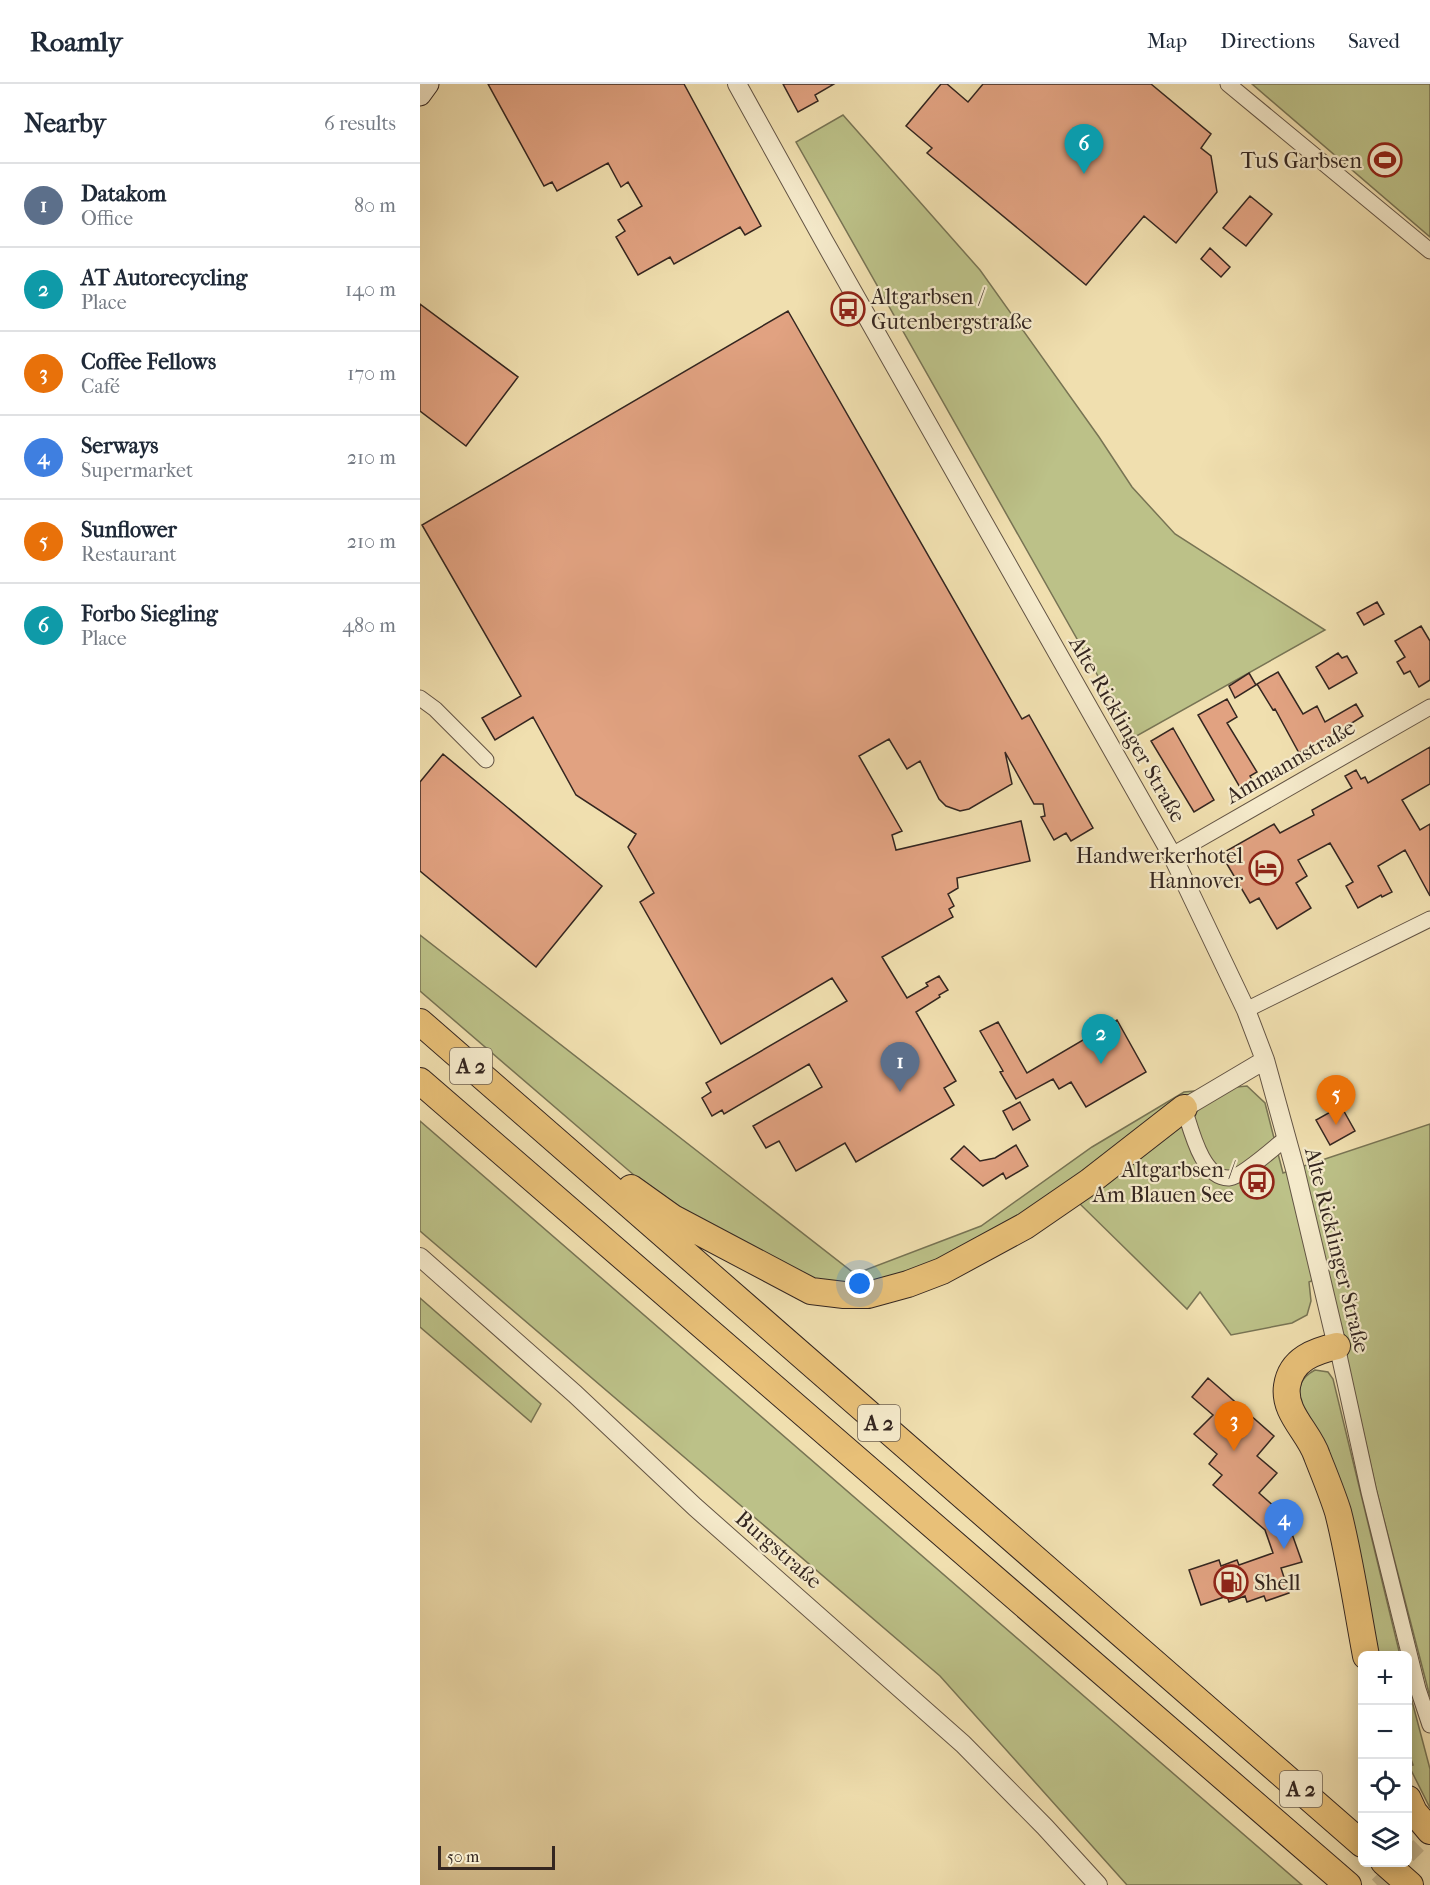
<!DOCTYPE html>
<html lang="en">
<head>
<meta charset="utf-8">
<style>
	body { margin:0; font-family:"IM FELL French Canon",serif; background:#f2f2f3; color:#1f2937 }
	.controls { position:absolute; right:18px; bottom:18px; display:grid; overflow:hidden; border-radius:9px; box-shadow:0 3px 15px #0003 }
	.controls button { width:54px; height:54px; display:grid; place-items:center; padding:0; border:0; border-bottom:2px solid #e0e1e3; background:#fff; color:#1f2937; font:30px sans-serif }
	.scale { position:absolute; left:18px; bottom:15px; width:117px; box-sizing:border-box; padding-left:6px; border:3px solid #342620; border-top:0; font-size:16px; line-height:21px; white-space:nowrap; color:#342620; -webkit-text-stroke:4px #f5eacb; paint-order:stroke }
	.you { position:absolute; left:440px; top:1200px; width:21px; height:21px; margin:-15px; border:4px solid #fff; border-radius:50%; background:#1a73e8; box-shadow:0 0 0 9px #1a73e833 }
	.badge { display:grid; place-items:center; width:39px; height:39px; border-radius:50%; background:#b45309; color:#fff; font-size:20px; font-weight:700 }
	.pin { position:absolute; translate:-50% -50px; filter:drop-shadow(0 2px 3px #0008) }
	.pin::after { content:''; position:absolute; top:32px; width:21px; height:18px; background:inherit; clip-path:polygon(0 0,100% 0,50% 100%) }
	.list { margin:0; padding:0; list-style:none }
	h2 { display:flex; justify-content:space-between; align-items:center; height:78px; margin:0; padding:0 24px; font-size:26px }
	h2 small { font-size:20px; font-weight:400; color:#747a83 }
	.list li { display:grid; grid-template-columns:39px 1fr auto; gap:18px; align-items:center; box-sizing:border-box; height:84px; padding:0 24px; border-top:2px solid #e0e1e3 }
	.list b { display:block; font-size:22px; white-space:nowrap }
	.list p { margin:0; font-size:20px; white-space:nowrap; color:#747a83 }
	.list em { font-size:20px; font-style:normal; color:#747a83 }
	.icon { flex:none; width:33px; height:33px; fill:none; stroke:currentColor; stroke-width:2; stroke-linecap:round; stroke-linejoin:round }
	.map { position:relative; flex:none; width:1010px; height:1801px; overflow:hidden }
	header { display:flex; align-items:center; gap:36px; box-sizing:border-box; height:84px; padding:0 30px; background:#fff; border-bottom:2px solid #e0e1e3 }
	header strong { font-size:28px }
	nav { display:flex; gap:33px; margin-inline-start:auto; font-size:21px }
	main { display:flex }
	aside { flex:1; background:#fff }
	.map>svg:first-child { display:block }
</style>
</head>
<body>
<header>
<strong>Roamly</strong>
<nav><a>Map</a><a>Directions</a><a>Saved</a></nav>
</header>
<main>
<aside>
<h2>Nearby<small>6 results</small></h2>
<ul class="list">
<li><span class="badge" style="background:#5c6f8a">1</span><div><b>Datakom</b><p>Office</p></div><em>80 m</em></li>
<li><span class="badge" style="background:#0f9aa8">2</span><div><b>AT Autorecycling</b><p>Place</p></div><em>140 m</em></li>
<li><span class="badge" style="background:#e8710a">3</span><div><b>Coffee Fellows</b><p>Café</p></div><em>170 m</em></li>
<li><span class="badge" style="background:#3f7fe0">4</span><div><b>Serways</b><p>Supermarket</p></div><em>210 m</em></li>
<li><span class="badge" style="background:#e8710a">5</span><div><b>Sunflower</b><p>Restaurant</p></div><em>210 m</em></li>
<li><span class="badge" style="background:#0f9aa8">6</span><div><b>Forbo Siegling</b><p>Place</p></div><em>480 m</em></li>
</ul>
</aside>
<div class="map">
<svg width="1010" height="1801" viewBox="0 0 1010 1801">
	<rect width="100%" height="100%" fill="#f0dfaf"/>
	<filter id="stains"><feTurbulence type="fractalNoise" baseFrequency=".00333" numOctaves="4"/><feColorMatrix values="0 0 0 0 .2 0 0 0 0 .09 0 0 0 0 .02 0 0 0 .5 -.17"/></filter>
	<radialGradient id="worn" r=".72"><stop offset=".6" stop-color="#630" stop-opacity="0"/><stop offset="1" stop-color="#630" stop-opacity=".3"/></radialGradient>
	<path fill="#bcc188" stroke="#787454" stroke-width="1.5" d="M832,0H1010V153Z
		M423,31L560,186L679,353L712,403L755,450L905,546L713,654L376,58Z
		M0,851L435,1190L561,1142L672,1063L764,1008L827,1002L845,1019L863,1089L1010,1040V1613L956,1405L908,1190L889,1198L891,1217L887,1231L872,1239L811,1251L780,1208L767,1225L658,1118L561,1155L486,1190L438,1200L396,1196L311,1155L229,1104L0,907Z
		M0,1037L882,1801H707L520,1592L0,1147Z
		M0,1214L121,1320L111,1338L0,1243Z
		M895,1286L908,1288L913,1295L980,1571H953L879,1317C879,1302 880,1294 895,1286Z
		M988,1602L1010,1685V1724L989,1682L993,1681L988,1666Z"/>
	<path fill="#e1a281" stroke="#342620" stroke-width="1.5" d="M68,0H264L341,142L325,151L320,143L254,180L250,173L218,191L196,153L205,147L198,136L222,122L208,98L201,103L188,79L137,107L132,98L124,102Z
		M363,0H414L395,11L398,17L378,28Z
		M521,0H527L548,18L563,0H731L791,50L781,64L791,72L797,108L756,159L724,132L666,201L507,69L512,64L486,42Z
		M830,112L852,130L826,162L803,144Z
		M790,164L810,183L801,193L781,175Z
		M0,220L98,293L46,362L0,327Z
		M368,227L602,635L609,631L673,744L651,757L646,749L634,756L621,733L625,732L623,720H614L585,668L592,700L549,725L540,727L526,722L519,715L500,677L487,685L469,655L439,672L482,747L472,751L476,766L601,737L610,777L537,794L538,804L528,810L534,822L529,825L533,833L462,873L487,914L508,902L506,899L519,892L528,906L519,911L520,913L496,928L536,997L524,1004L534,1021L436,1078L425,1059L376,1087L359,1057L346,1064L333,1042L402,1003L389,980L304,1030L302,1026L292,1032L282,1014L291,1008L286,999L427,917L412,894L301,960L220,818L234,809L208,763L216,750L156,711L113,633L75,656L62,634L101,612L2,441Z
		M957,518L964,530L944,541L937,529Z
		M1001,542L1010,557V596L999,603L990,587L984,590L977,578L985,573L975,557Z
		M918,569L922,574L927,572L937,589L909,605L896,583Z
		M858,588L883,630L897,622L905,638L936,620L943,632L919,647L923,654L912,660L908,653L879,669L855,625L853,626L837,600Z
		M829,589L836,601L815,614L809,602Z
		M807,615L817,633L807,639L837,688L830,692L837,705L825,712L778,631Z
		M753,644L794,716L774,728L731,657Z
		M1010,663V700L982,716L1000,746L1010,740V812L985,766L958,782L972,808L962,813L961,811L938,824L926,802L933,798L910,759L878,776L887,792L876,799L891,824L857,845L839,814L830,819L801,770L854,740L860,749L894,731L892,726L932,704L925,692L936,686L941,695L945,693L948,699Z
		M23,670L182,802L116,883L0,787V698Z
		M697,936L726,988L666,1023L651,998L639,1005L633,995L596,1015L580,988L583,987L560,947L578,938L607,989Z
		M600,1018L610,1036L593,1046L583,1027Z
		M921,1022L935,1047L910,1061L896,1036Z
		M596,1061L608,1082L586,1095L583,1089L563,1102L531,1075L544,1062L560,1077L575,1074Z
		M788,1294L854,1352L837,1372L857,1389L839,1409L866,1433L882,1478L861,1484L869,1509L846,1517L844,1512L827,1518L825,1512L809,1518L807,1512L781,1521L769,1486L799,1476L801,1482L817,1476L819,1481L853,1469L845,1446L793,1401L802,1391L789,1380L797,1370L774,1350L793,1331L772,1313Z"/>
	<g fill="none" stroke-linecap="round" stroke-linejoin="round">
		<path stroke="#caba92" stroke-width="15" stroke-dasharray="15 8" stroke-linecap="butt" d="M988,1772L1010,1750
			M957,1801L977,1782"/>
		<defs>
			<path id="minor" d="M808,0L1010,167
				M0,614L15,625L66,676
				M752,771L1010,623
				M826,926L1010,835
				M764,1024C771,1045 782,1095 809,1094C822,1093 856,1062 866,1054
				M917,1262L949,1408L998,1605L1010,1641"/>
			<path id="tertiary" d="M317,0L404,157L752,771L826,926L845,976L875,1085L917,1262
				M764,1024L845,976
				M0,1173L155,1310L275,1423L543,1660L625,1743L678,1801"/>
			<path id="secondary" d="M0,11L8,0"/>
			<path id="motorway" d="M0,938L942,1760
				M0,997L928,1801
				M211,1104L253,1134L391,1207L424,1211H448L488,1200L522,1187L605,1142L669,1098L764,1024
				M917,1262C895,1267 871,1275 867,1302C863,1329 889,1348 897,1372C904,1390 912,1409 918,1428C930,1475 937,1524 946,1572
				M988,1715L994,1728L1010,1747
				M964,1778L990,1801"/>
		</defs>
		<use href="#minor" stroke="#635444" stroke-width="17"/>
		<use href="#tertiary" stroke="#635444" stroke-width="20"/>
		<use href="#secondary" stroke="#342620" stroke-width="23"/>
		<use href="#motorway" stroke="#342620" stroke-width="28"/>
		<use href="#minor" stroke="#f5eacb" stroke-width="15"/>
		<use href="#tertiary" stroke="#f5eacb" stroke-width="18"/>
		<use href="#secondary" stroke="#f5eacb" stroke-width="21"/>
		<use href="#motorway" stroke="#e8c078" stroke-width="26"/>
	</g>
	<defs>
		<symbol id="stadium-ring" viewBox="-11 -11 22 22"><circle r="9.5" fill="#f5eacb" stroke="#8f2418" stroke-width="1.5"/><path d="M0-5a6.5 5 0 1 0 0 10a6.5 5 0 1 0 0-10ZM-3.5-1.8h7v3.6h-7Z" fill="#8f2418"/></symbol>
		<symbol id="bus-ring" viewBox="-11 -11 22 22"><circle r="9.5" fill="#f5eacb" stroke="#8f2418" stroke-width="1.5"/><path d="M-5-6H5V4H4V6H2V4H-2V6H-4V4H-5ZM-3.5-4V0h7V-4ZM-3.5 1.2v1.5H-2V1.2ZM2 1.2v1.5H3.5V1.2Z" fill="#8f2418"/></symbol>
		<symbol id="hotel-ring" viewBox="-11 -11 22 22"><circle r="9.5" fill="#f5eacb" stroke="#8f2418" stroke-width="1.5"/><path d="M-6-4.5h1.5V1H6V5H4.5V3h-9V5H-6ZM-4 0a1.8 1.8 0 1 1 3.6 0ZM.5 0V-2.5h3Q6-2.5 6 0Z" fill="#8f2418"/></symbol>
		<symbol id="fuel-ring" viewBox="-11 -11 22 22"><circle r="9.5" fill="#f5eacb" stroke="#8f2418" stroke-width="1.5"/><path d="M-5.5-6h7V0h2V4h1.3V-2.5L3-4.5l.8-.8L6-3V5H2.5V1h-1V6h-7ZM-4.2-4.7v3.2H.2V-4.7Z" fill="#8f2418"/></symbol>
	</defs>
	<g fill-rule="evenodd">
		<use href="#stadium-ring" x="946" y="57" width="38" height="38"/>
		<use href="#bus-ring" x="409" y="206" width="38" height="38"/>
		<use href="#hotel-ring" x="827" y="765" width="38" height="38"/>
		<use href="#bus-ring" x="818" y="1079" width="38" height="38"/>
		<use href="#fuel-ring" x="792" y="1479" width="38" height="38"/>
	</g>
	<g text-anchor="middle" stroke-width="4.5" stroke-linejoin="round" paint-order="stroke">
		<g fill="#f5eacb" stroke="#6e6153" stroke-width="1.5">
			<rect x="30" y="964" width="42" height="36" rx="4.5"/>
			<rect x="438" y="1321" width="42" height="36" rx="4.5"/>
			<rect x="860" y="1687" width="42" height="36" rx="4.5"/>
		</g>
		<g font-size="21" font-weight="bold" fill="#342620">
			<text x="51" y="989">A 2</text>
			<text x="459" y="1346">A 2</text>
			<text x="881" y="1712">A 2</text>
		</g>
		<g font-size="22" fill="#342620" stroke="#f5eacb" text-anchor="end">
			<text x="942" y="84">TuS Garbsen</text>
			<text x="451" y="220" text-anchor="start">Altgarbsen /<tspan x="451" dy="25">Gutenbergstraße</tspan></text>
			<text x="823" y="779">Handwerkerhotel<tspan x="823" dy="25">Hannover</tspan></text>
			<text x="814" y="1093">Altgarbsen /<tspan x="814" dy="25">Am Blauen See</tspan></text>
			<text x="834" y="1506" text-anchor="start">Shell</text>
		</g>
		<g font-size="22" fill="#342620" stroke="#f5eacb">
			<text transform="translate(708 645) rotate(60)" y="8">Alte Ricklinger Straße</text>
			<text transform="translate(870 677) rotate(-30)" y="8">Ammannstraße</text>
			<text transform="translate(918 1166) rotate(76)" y="8">Alte Ricklinger Straße</text>
			<text transform="translate(359 1465) rotate(41)" y="8">Burgstraße</text>
		</g>
	</g>
	<rect width="100%" height="100%" filter="url(#stains)"/>
	<rect width="100%" height="100%" fill="url(#worn)"/>
</svg>
<div class="controls">
<button>+</button>
<button>−</button>
<button><svg class="icon" aria-label="locate" viewBox="0 0 24 24"><circle cx="12" cy="12" r="6"/><path d="M12 2v4M12 18v4M2 12h4M18 12h4"/></svg></button>
<button><svg class="icon" aria-label="layers" viewBox="0 0 24 24"><path d="M12 4l9 5-9 5-9-5zM3 14l9 5 9-5"/></svg></button>
</div>
<div class="scale">50 m</div>
<div class="you"></div>
<div class="pin badge" style="left:480px;top:1008px;background:#5c6f8a">1</div>
<div class="pin badge" style="left:681px;top:980px;background:#0f9aa8">2</div>
<div class="pin badge" style="left:814px;top:1367px;background:#e8710a">3</div>
<div class="pin badge" style="left:864px;top:1465px;background:#3f7fe0">4</div>
<div class="pin badge" style="left:916px;top:1041px;background:#e8710a">5</div>
<div class="pin badge" style="left:664px;top:90px;background:#0f9aa8">6</div>
</div>
</main>
</body>
</html>
